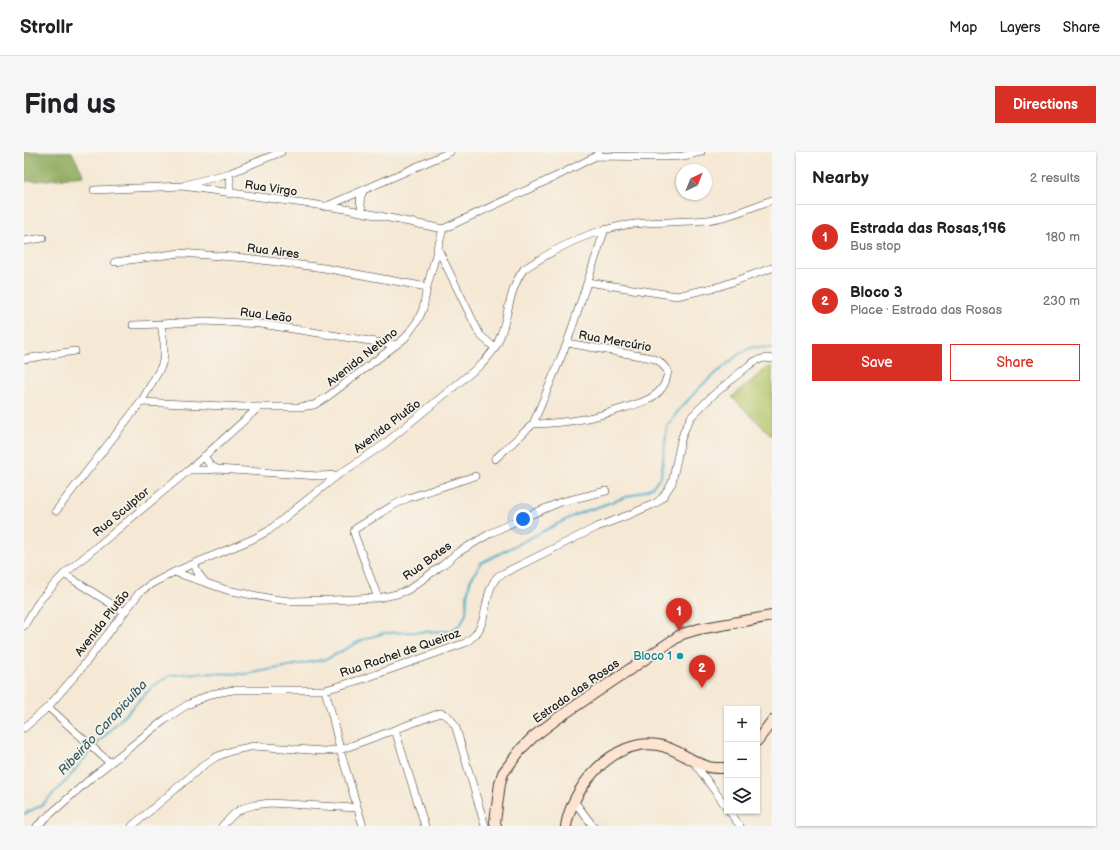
<!DOCTYPE html>
<html lang="en">
<head>
<meta charset="utf-8">
<style>
	body { margin:0; font-family:"Balsamiq Sans",sans-serif; background:#f6f6f6; color:#202124 }
	.controls { position:absolute; right:12px; bottom:12px; display:grid; overflow:hidden; border-radius:0px; box-shadow:0 1px 3px #0004 }
	.controls button { width:36px; height:36px; display:grid; place-items:center; padding:0; border:0; border-bottom:1px solid #e0e0e0; background:#fff; color:#202124; font:20px sans-serif }
	.compass { position:absolute; left:652px; top:12px; width:36px; height:36px; border-radius:50%; background:#fff; box-shadow:0 1px 3px #0004; rotate:43deg }
	.you { position:absolute; left:499px; top:367px; width:14px; height:14px; margin:-10px; border:3px solid #fff; border-radius:50%; background:#1a73e8; box-shadow:0 0 0 6px #1a73e833 }
	.badge { display:grid; place-items:center; width:26px; height:26px; border-radius:50%; background:#d93025; color:#fff; font-size:13px; font-weight:700 }
	.pin { position:absolute; translate:-50% -33px; filter:drop-shadow(0 1px 2px #0008) }
	.pin::after { content:''; position:absolute; top:21px; width:14px; height:12px; background:inherit; clip-path:polygon(0 0,100% 0,50% 100%) }
	.list { margin:0; padding:0; list-style:none }
	h2 { display:flex; justify-content:space-between; align-items:center; height:52px; margin:0; padding:0 16px; font-size:17px }
	h2 small { font-size:13px; font-weight:400; color:#757577 }
	.list li { display:grid; grid-template-columns:26px 1fr auto; gap:12px; align-items:center; box-sizing:border-box; height:64px; padding:0 16px; border-top:1px solid #e0e0e0 }
	.list b { display:block; font-size:15px; white-space:nowrap }
	.list p { margin:0; font-size:13px; white-space:nowrap; color:#757577 }
	.list em { font-size:13px; font-style:normal; color:#757577 }
	.actions { display:flex; gap:8px; padding:12px 16px }
	.actions a { flex:1; padding:9px 0; border:1px solid #d93025; border-radius:0px; text-align:center; font-size:14px; color:#d93025 }
	.actions .main { background:#d93025; color:#fff }
	.icon { flex:none; width:22px; height:22px; fill:none; stroke:currentColor; stroke-width:2; stroke-linecap:round; stroke-linejoin:round }
	.map { position:relative; flex:none; width:748px; height:674px; overflow:hidden; border-radius:0px }
	header { display:flex; align-items:center; gap:24px; box-sizing:border-box; height:56px; padding:0 20px; background:#fff; border-bottom:1px solid #e0e0e0 }
	header strong { font-size:19px }
	nav { display:flex; gap:22px; margin-inline-start:auto; font-size:14px }
	.intro { display:flex; align-items:center; justify-content:space-between; box-sizing:border-box; height:96px; padding:0 24px }
	h1 { margin:0; font-size:28px }
	.button { padding:10px 18px; border-radius:0px; background:#d93025; color:#fff; font-size:14px; font-weight:700 }
	main { display:flex; gap:24px; padding:0 24px }
	aside { flex:1; background:#fff; border-radius:0px; box-shadow:0 1px 3px #0004 }
	.map>svg:first-child { display:block }
</style>
</head>
<body>
<header>
<strong>Strollr</strong>
<nav><a>Map</a><a>Layers</a><a>Share</a></nav>
</header>
<div class="intro"><h1>Find us</h1><a class="button">Directions</a></div>
<main>
<div class="map">
<svg width="748" height="674" viewBox="0 0 748 674">
	<rect width="100%" height="100%" fill="#f7f3e8"/>
	<filter id="ink" filterUnits="userSpaceOnUse"><feTurbulence type="fractalNoise" baseFrequency=".025" numOctaves="2"/><feDisplacementMap in="SourceGraphic" scale="8" xChannelSelector="R" yChannelSelector="G"/><feConvolveMatrix kernelMatrix="1 2 1 2 8 2 1 2 1" color-interpolation-filters="sRGB"/></filter>
	<filter id="wash" filterUnits="userSpaceOnUse"><feTurbulence type="fractalNoise" baseFrequency=".012" numOctaves="4" result="noise"/><feDisplacementMap in="SourceGraphic" scale="16" xChannelSelector="R" yChannelSelector="G"/><feGaussianBlur stdDeviation="0.9" result="paint"/><feColorMatrix in="noise" values="0 0 0 0 0 0 0 0 0 0 0 0 0 0 0 0 0 1.4 0 .05"/><feComposite in="paint" operator="in"/></filter>
	<g filter="url(#wash)">
		<rect width="100%" height="100%" fill="#f5e8d4"/>
		<path fill="#b2c366" stroke="#677041" d="M745,214L748,216V284L708,245Z"/>
		<path fill="#8da95b" stroke="#54623c" d="M0,0H48L60,24L13,29H0Z"/>
		<g fill="none" stroke-linecap="round" stroke-linejoin="round">
			<path stroke="#4aadc9" stroke-width="2" d="M71,594L130,533L147,523L173,521L223,522L303,507L338,488L360,481L425,479L437,472L442,461L443,444L446,429L457,411L553,362L617,340L628,335L637,324L643,275L654,259L677,234L715,202L729,195L748,196
				M0,662L18,653L42,629L68,597"/>
		</g>
	</g>
	<g filter="url(#ink)">
		<g fill="none" stroke-linecap="round" stroke-linejoin="round">
			<defs>
				<path id="minor" d="M572,4L642,5L659,4L677,0
					M161,33L206,21L257,0
					M70,38L158,34L322,57L419,77
					M206,42V21
					M301,55L426,0
					M339,60C336,51 334,46 341,37
					M0,89L19,86
					M413,95L456,183L471,196
					M91,110L156,101L222,106L300,116L403,135
					M564,130L653,144L697,134L748,116
					M109,173L137,172L180,169L237,172L372,193
					M0,207L51,199
					M117,250L221,255H276L290,253L303,245L372,193L381,186L394,168L399,157L403,135L419,77L533,24L572,4L575,0
					M509,272C543,271 567,267 600,256C614,252 629,248 638,236C642,231 643,225 644,219L635,209L628,206L543,191
					M180,304L186,313L193,317
					M471,307L509,272L543,191L581,77
					M165,318H182L193,317L295,324L314,323
					M32,359L117,250L137,215L140,205V191L137,172
					M172,411C170,418 176,424 181,430
					M150,420L203,438L249,447L267,449L308,448L354,446L373,442L384,438L420,412L433,401L467,381L496,367L537,350L582,339
					M40,422L100,460
					M354,446L331,384L330,380L331,377L368,354L384,346L451,324
					M0,474L15,449L40,422L165,318L235,255
					M301,538L308,563L316,598L339,674
					M24,555L86,611
					M0,576L24,555L56,518L116,440L127,432L150,420L229,387L244,379L314,323L359,293L459,211C466,203 473,195 476,185C485,162 485,137 500,117C523,102 554,85 580,78C614,68 649,71 683,68C704,66 728,55 748,48
					M371,578L401,674
					M669,609L703,656
					M550,649L569,674
					M705,659L716,674
					M13,674L67,626L143,566L163,553L187,542L209,538H301L339,527L441,491C444,489 448,486 451,483C465,467 459,440 474,424L573,375L607,362L632,351L638,346L648,331L657,288L660,279L667,265L688,244L724,214L731,209L741,206L748,207
					M108,674L180,613L192,605L207,599L230,594L300,599L316,598L416,561C425,563 428,568 432,576L461,674
					M198,674L211,661L219,656L230,653L246,651L333,656"/>
				<path id="secondary" d="M733,589L748,569
					M472,674L471,670L476,631L479,621L498,596L509,585L534,566L658,482L675,477L748,464
					M542,674C549,634 589,586 634,593C652,596 666,609 682,614C689,617 696,616 703,616"/>
			</defs>
			<use href="#minor" stroke="#3d3b38" stroke-width="8"/>
			<use href="#secondary" stroke="#3d3b38" stroke-width="12"/>
			<use href="#minor" stroke="#fff" stroke-width="7"/>
			<use href="#secondary" stroke="#fde4d0" stroke-width="10"/>
		</g>
	</g>
	<circle fill="#0f9aa8" stroke="#f7f3e8" stroke-width="1.5" cx="656" cy="504" r="4"/>
	<g text-anchor="middle" stroke-width="3.5" stroke-linejoin="round" paint-order="stroke">
		<g font-size="12" fill="#1c1c1c" stroke="#f7f3e8">
			<text transform="translate(247 36) rotate(8)" y="4">Rua Virgo</text>
			<text transform="translate(249 99) rotate(7)" y="4">Rua Aires</text>
			<text transform="translate(242 163) rotate(7)" y="4">Rua Leão</text>
			<text transform="translate(591 189) rotate(10)" y="4">Rua Mercúrio</text>
			<text transform="translate(338 205) rotate(-38)" y="4">Avenida Netuno</text>
			<text transform="translate(363 274) rotate(-37)" y="4">Avenida Plutão</text>
			<text transform="translate(97 360) rotate(-40)" y="4">Rua Sculptor</text>
			<text transform="translate(403 409) rotate(-36)" y="4">Rua Botes</text>
			<text transform="translate(78 471) rotate(-52)" y="4">Avenida Plutão</text>
			<text transform="translate(376 501) rotate(-19)" y="4">Rua Rachel de Queiroz</text>
			<text transform="translate(552 539) rotate(-35)" y="4">Estrada das Rosas</text>
		</g>
		<g font-size="12" fill="#0d838f" stroke="#f7f3e8" text-anchor="end">
			<text x="648" y="508">Bloco 1</text>
		</g>
		<g font-size="13" font-style="italic" fill="#315d6a" stroke="#f7f3e8">
			<text transform="translate(78 575) rotate(-47)" y="5">Ribeirão Carapicuíba</text>
		</g>
	</g>
</svg>
<div class="controls">
<button>+</button>
<button>−</button>
<button><svg class="icon" aria-label="layers" viewBox="0 0 24 24"><path d="M12 4l9 5-9 5-9-5zM3 14l9 5 9-5"/></svg></button>
</div>
<svg class="compass" viewBox="-18 -18 36 36"><path d="M0-13l5 13h-10z" fill="#e53935"/><path d="M0 13l5-13h-10z" fill="#757577"/></svg>
<div class="you"></div>
<div class="pin badge" style="left:655px;top:479px">1</div>
<div class="pin badge" style="left:678px;top:536px">2</div>
</div>
<aside>
<h2>Nearby<small>2 results</small></h2>
<ul class="list">
<li><span class="badge">1</span><div><b>Estrada das Rosas,196</b><p>Bus stop</p></div><em>180 m</em></li>
<li><span class="badge">2</span><div><b>Bloco 3</b><p>Place · Estrada das Rosas</p></div><em>230 m</em></li>
</ul>
<div class="actions"><a class="main">Save</a><a>Share</a></div>
</aside>
</main>
</body>
</html>
